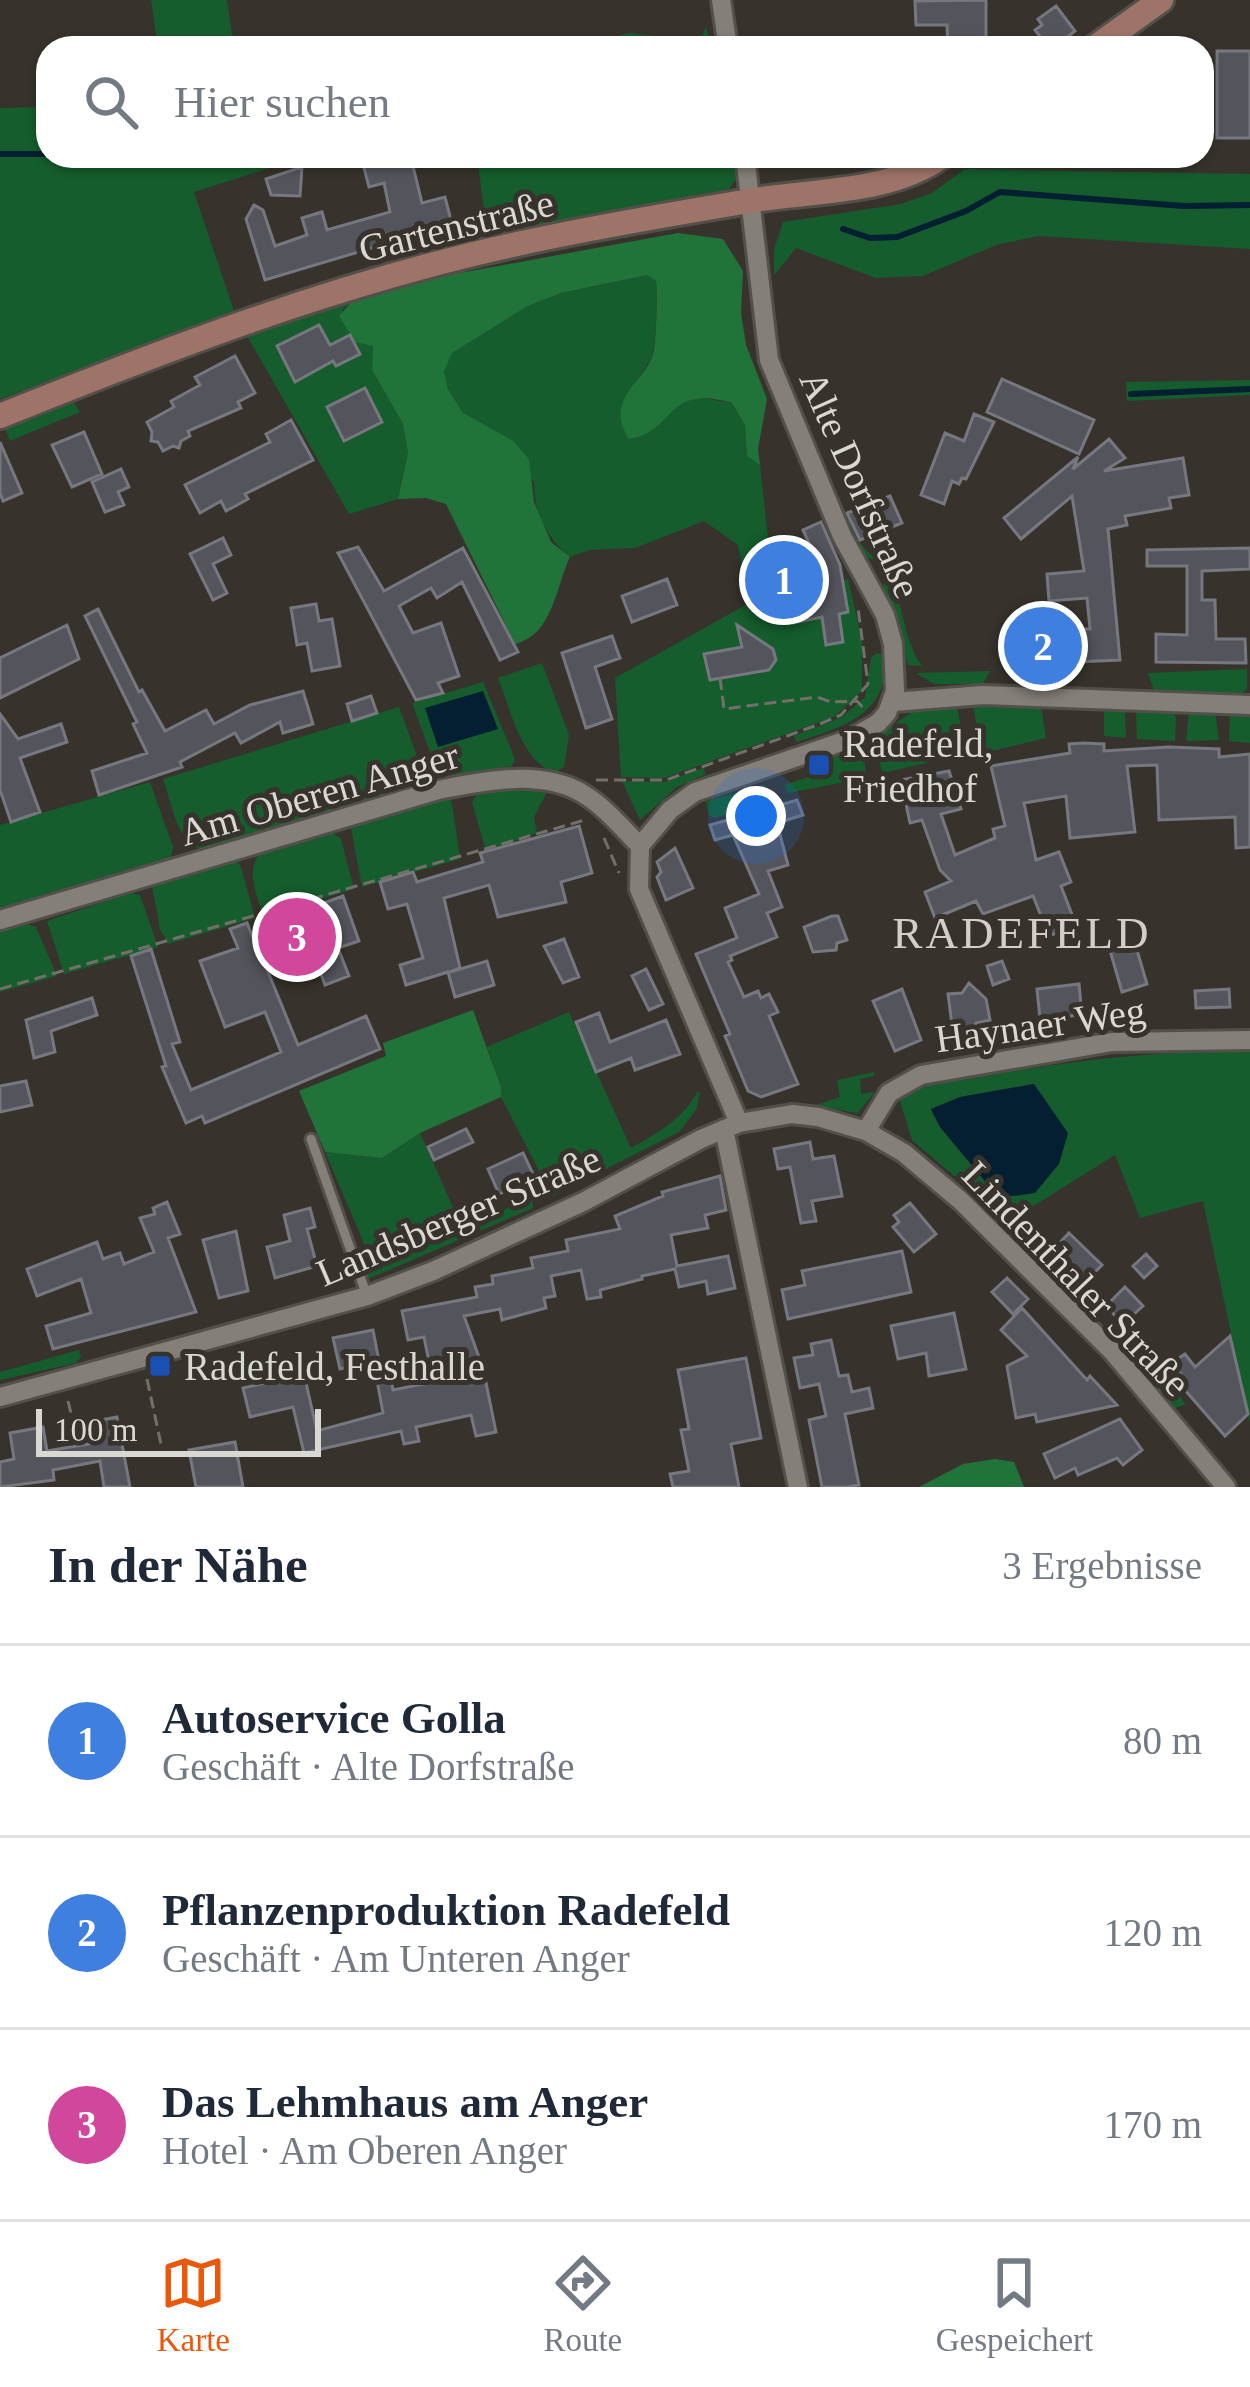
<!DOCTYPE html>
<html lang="de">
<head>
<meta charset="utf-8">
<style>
	body { margin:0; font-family:Georgia,serif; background:#f6f6f7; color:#1f2937 }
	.scale { position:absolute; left:36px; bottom:30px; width:285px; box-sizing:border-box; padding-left:12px; border:6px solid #dad8d3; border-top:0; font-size:33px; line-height:42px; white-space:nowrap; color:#dad8d3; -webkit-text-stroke:9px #37332c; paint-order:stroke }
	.you { position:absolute; left:756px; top:816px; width:42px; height:42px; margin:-30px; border:9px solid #fff; border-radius:50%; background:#1a73e8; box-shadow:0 0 0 18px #1a73e833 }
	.badge { display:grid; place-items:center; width:78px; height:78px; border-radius:50%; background:#ea580c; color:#fff; font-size:39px; font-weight:700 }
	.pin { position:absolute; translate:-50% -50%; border:6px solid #fff; box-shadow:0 3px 12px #0006 }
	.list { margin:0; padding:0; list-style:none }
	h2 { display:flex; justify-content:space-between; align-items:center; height:156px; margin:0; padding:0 48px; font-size:51px }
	h2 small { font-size:39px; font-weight:400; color:#747a83 }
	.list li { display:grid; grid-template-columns:78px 1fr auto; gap:36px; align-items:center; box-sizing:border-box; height:192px; padding:0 48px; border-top:3px solid #e0e1e3 }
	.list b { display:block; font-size:45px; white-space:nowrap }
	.list p { margin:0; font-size:39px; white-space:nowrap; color:#747a83 }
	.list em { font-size:39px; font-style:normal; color:#747a83 }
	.icon { flex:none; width:66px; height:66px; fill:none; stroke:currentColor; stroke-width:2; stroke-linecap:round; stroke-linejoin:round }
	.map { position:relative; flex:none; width:1250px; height:1487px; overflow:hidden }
	.search { position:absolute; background:#fff; box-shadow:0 3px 9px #0004; left:36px; right:36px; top:36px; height:132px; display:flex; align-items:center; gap:30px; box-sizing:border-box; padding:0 42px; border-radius:36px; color:#747a83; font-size:45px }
	.sheet { height:732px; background:#fff }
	nav { display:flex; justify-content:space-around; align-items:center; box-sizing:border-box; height:168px; border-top:3px solid #e0e1e3; background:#fff; font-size:33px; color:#747a83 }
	nav a { display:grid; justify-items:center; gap:6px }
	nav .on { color:#ea580c }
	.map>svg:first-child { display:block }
</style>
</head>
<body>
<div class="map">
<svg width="1250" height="1487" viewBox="0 0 1250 1487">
	<rect width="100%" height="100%" fill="#37332c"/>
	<path fill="#155d2c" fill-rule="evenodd" d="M151,0H227L234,48H158Z
		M706,27L711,48H565L630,33L686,40L702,36Z
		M48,107V156H307L194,192L234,311L0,399V108Z
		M477,156H735L738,176L729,189L487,234Z
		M965,169L1250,174V249L1038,236L996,245L923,276L876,278L796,248L774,275V249L783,222L901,204L932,193Z
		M647,275L656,281C658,293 656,349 651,358C639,381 624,392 621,419L664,416L680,403L696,397L732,403L745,425L747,456L760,465L774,594L848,579L862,640V691L834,717L664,778L621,777L615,678L749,603L738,545L704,521L635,548L589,550L570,557C546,537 534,513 534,482L463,413L448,389L444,372L452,353L528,306L561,293Z
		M353,300L342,310L373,346L372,370L403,424L408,453L398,499L349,514L246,334Z
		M1250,380V395L1127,401L1126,382Z
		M790,385L858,541L877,561L863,556Z
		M73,401L80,412L10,441L5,428Z
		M888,575C905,604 902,638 922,666L908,665L883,585Z
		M877,653L883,654C894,713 841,728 796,742L794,736L842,717L865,697L871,657Z
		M542,663L569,735L564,767L554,773C520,759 511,710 498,678Z
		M1247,669V689L1242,693L1154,690L1148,673Z
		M990,671L983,684H934L916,673Z
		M483,682L515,759L512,766C489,775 456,784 436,768L412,703Z
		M979,703L1041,706L1046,738L983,753L973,707Z
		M953,704L957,707L966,754L882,773L875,737L912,712Z
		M1108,706L1125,709L1126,738L1104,736V712Z
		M399,707L427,784L207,851C177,848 172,803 163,779Z
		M1139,708L1173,711L1176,718L1175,741L1137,739L1136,713Z
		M1189,711H1215L1219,740L1186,741Z
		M1234,712H1250V743L1229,741L1230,716Z
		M849,748H862L867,778L788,793L784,785L826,771L827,761Z
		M703,768L706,774L677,787L640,820L622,781L665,782Z
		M150,782L173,847L170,861L0,914V825Z
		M764,785L772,797L765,804L714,818L709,815L706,801Z
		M528,786L542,789L546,794L534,817L537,833L486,851L472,802L481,789Z
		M447,796L452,803L460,859L362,887L351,828Z
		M331,831L341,839L354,889L263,916C257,894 243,867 264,850Z
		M229,861H237L241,867L255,918L168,944L160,929L152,886Z
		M130,893L140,895L158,947L64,974L47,921Z
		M21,922L36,927L57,976L0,992V930Z
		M569,1012L631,1148C659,1132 682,1120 698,1091L700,1093L696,1110L679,1132L552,1196L501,1097V1087L487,1047Z
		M1250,1051V1423L1203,1201L1140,1218L1115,1155L1008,1222L912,1140L899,1098C922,1080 942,1084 969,1079C1063,1061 1155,1051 1250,1051ZM1034,1084L999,1198L940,1127L931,1110L960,1097Z
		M874,1072V1076L860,1079L861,1094L875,1092L858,1113L813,1106L840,1097L837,1080Z
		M420,1133L466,1237L368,1279L364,1272L374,1267L325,1152L382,1158Z
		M532,1196L533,1208L475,1233L472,1225Z
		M1117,1324L1186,1404L1175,1408L1117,1342Z
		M79,1350L81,1357L76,1363L0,1380V1372Z"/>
	<path fill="#20743a" d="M678,233L723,239L743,271L741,313L746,345L767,399L758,449L760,465L747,456L745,425L732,403C664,383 676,432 629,439C602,397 648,382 654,350C656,336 658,294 656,281L647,275L561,293L528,306L452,353L444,372L448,389L463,413L513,441L529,459L534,502L551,542L570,557C556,586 553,635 515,644L446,504L426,498L398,499L408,453L403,424L372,370L373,346L355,342L339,316L353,300L422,280Z
		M473,1010L501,1087V1097L420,1133L382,1158L325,1152L299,1091L386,1056L383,1043Z
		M995,1459L1014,1462L1024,1487H919L963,1464Z"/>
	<path fill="#051f32" d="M483,691L498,729L438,747L425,708Z
		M1034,1084L1068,1133L1059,1164L1035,1193L999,1198L940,1127L931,1109L960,1097Z"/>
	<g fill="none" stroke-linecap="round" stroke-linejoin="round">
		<path stroke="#051f32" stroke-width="6" d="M0,154H48
			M843,229L870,238L897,237L966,211L1000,192L1184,206L1250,205
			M1131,394L1250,389"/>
	</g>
	<path fill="#54545c" stroke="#77777f" stroke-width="3" d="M986,0V48H948L947,25H916L915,1Z
		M1056,6L1075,31L1057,45L1053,39L1046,44L1035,30L1042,25L1038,19Z
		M1217,51H1250V138H1217Z
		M361,156H388L390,166L412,162L422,203L445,197L452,224L265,280L246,219L254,205L263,210L275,246L307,235L302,218L322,212L327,230L390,212L384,183L369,187Z
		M302,167L300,196L271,195L266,179Z
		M319,325L330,345L350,335L360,354L336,366L333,361L295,382L277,346Z
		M235,356L255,393L238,402L241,408L188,431L190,436L181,441L179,448L173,446L163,451L158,442L151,441L152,432L147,422L174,407L171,401L200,385L195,377Z
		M1002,379L1094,420L1079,454L987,412Z
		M365,388L382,422L344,441L327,407Z
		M974,414L994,422L966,479L962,478L959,484L952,481L944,504L921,495L945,433L964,441Z
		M291,420L313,460L245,494L248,499L226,511L221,501L200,513L185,485L270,442L266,434Z
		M84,432L102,474L72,487L52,445Z
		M1109,439L1125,458L1104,471L1183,458L1189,495L1169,498L1171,508L1125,516L1127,525L1108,529L1120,660L1007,665V629H1090L1087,598L1049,601L1047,574L1084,571L1072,496L1021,539L1004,518L1078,457L1073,469Z
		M0,442L22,493L3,501L0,493Z
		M121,469L129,487L118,492L124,505L105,512L92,482Z
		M890,496L902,523L860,540L847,513Z
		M821,522L840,565L848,612L839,614L843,642L826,645L822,617L793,623L786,591L776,593L772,553L809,543L803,530Z
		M223,538L231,555L213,564L227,593L213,600L190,554Z
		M358,547L384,591L463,548L518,652L500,660L462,582L437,598L431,588L399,606L413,633L441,623L459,676L438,683L443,693L416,700L338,553Z
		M1250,548V569L1202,571V600H1215L1216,639H1245L1246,663L1156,662V634L1187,635V566H1147V550Z
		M667,579L677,605L632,622L622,596Z
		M316,604L319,621L332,619L340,666L312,671L307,643L297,645L291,608Z
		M98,609L139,692L142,690L165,731L206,710L214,724L250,705L303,691L313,724L283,733L280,722L241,743L235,733L180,762L182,767L99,795L92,771L147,753L133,724L137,722L85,616Z
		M67,625L79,659L0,698V658Z
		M737,625L773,649L776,660L769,670L710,680L704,654L742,647Z
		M612,636L620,658L595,667L612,719L586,728L562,653Z
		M371,696L377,713L352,721L347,704Z
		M0,714L18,739L61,724L67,742L20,758L40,812L11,822L0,790Z
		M1083,743L1104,744V751L1169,747L1219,749V757L1250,754V847L1236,848L1235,817L1159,820L1157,765L1127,766L1135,832L1070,838L1066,796L1024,803L1036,860L1059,852L1071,882L1061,886L1076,925L1049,936L1033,896L983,914L976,901L935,918L925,892L951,881L940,870L922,820L910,823L901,780L949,771L961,809L941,814L955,855L995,838L993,829L1005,826L991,766L1070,753L1069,744Z
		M797,800L803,815L777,823L788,865L768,871L782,907L767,913L777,937L730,956L732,960L728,962L744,997L758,991L761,998L769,994L778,1012L769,1016L798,1084L761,1097L748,1091L725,1036L730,1034L696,954L737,938L725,908L759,894L733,835L715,840L710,825Z
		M579,826L592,873L561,882L566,902L498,917L489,885L444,898L460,968L450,972L487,961L494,985L455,997L448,972L406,985L400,965L423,958L407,904L388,909L380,882L413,872L417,882L483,862L480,853Z
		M675,848L693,888L666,900L657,877L661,872L657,862Z
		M343,896L359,941L338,948L349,976L325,985L310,944L264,962L298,1045L366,1016L380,1049L205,1123L202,1116L186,1123L162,1067L166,1066L131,956L151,949L180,1042L172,1044L191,1090L281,1052L265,1012L225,1027L200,961L238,948L230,929L247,923L255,943L328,914L324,903Z
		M832,916H838L847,940L837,943L836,950L813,952L804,927Z
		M564,939L579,977L563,983L544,946Z
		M1129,941L1132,952L1137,950L1147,984L1122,992L1109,947Z
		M1002,961L1009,979L993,985L987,966Z
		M646,969L663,1004L649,1010L632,976Z
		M969,983L986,999L990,1020L976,1023L971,1030L960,1023L952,1025L948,994L962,993Z
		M1079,984L1082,1015L1040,1019L1037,989Z
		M902,989L921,1040L895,1051L873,1001Z
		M1229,989L1230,1007L1196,1008L1195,991Z
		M92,998L97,1015L51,1031L55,1052L34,1058L26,1020Z
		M599,1013L610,1042L666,1020L680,1054L635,1070L631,1058L596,1072L576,1022Z
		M26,1081L32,1105L0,1112V1086Z
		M466,1129L473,1142L434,1160L428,1147Z
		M810,1142L813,1159L834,1156L842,1196L812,1201L816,1221L801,1223L790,1167L778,1169L774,1149Z
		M523,1153L535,1178L499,1194L488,1169Z
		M720,1176L726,1210L705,1215L708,1228L671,1235L677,1266L728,1256L735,1288L708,1294L706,1281L679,1287L675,1269L642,1276V1279L600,1290L601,1297L587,1299L581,1270L551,1276L555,1296L544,1298L546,1308L502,1320L500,1309L464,1316L483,1368L496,1432L476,1436L471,1415L416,1427L419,1441L404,1444L401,1431L304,1453L293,1407L250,1417L243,1388L304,1374L317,1431L383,1413L374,1364L388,1361L393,1390L433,1382L424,1337L408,1340L402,1311L477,1297L475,1287L493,1284L492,1276L533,1268L531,1258L568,1251L566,1240L620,1229L615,1216L663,1196L662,1192Z
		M167,1202L180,1234L168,1238L196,1312L53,1349L46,1326L91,1313L81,1279L37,1296L27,1269L97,1242L103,1259L120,1253L124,1264L154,1252L140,1218L155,1214L153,1208Z
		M910,1203L936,1234L914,1252L893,1227L899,1222L894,1215Z
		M310,1208L315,1227L307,1229L317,1266L275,1278L267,1247L290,1241L284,1215Z
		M236,1231L248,1291L219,1298L203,1240Z
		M1069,1233L1102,1265L1084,1283L1052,1251Z
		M902,1251L911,1292L788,1319L782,1290L805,1285L802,1271Z
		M1146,1254L1157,1266L1144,1278L1133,1266Z
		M1007,1278L1028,1299L1013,1314L992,1292Z
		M1125,1287L1143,1306L1123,1324L1106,1306Z
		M1022,1308L1087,1380L1090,1376L1117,1405L1037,1422L1035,1414L1016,1418L1007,1366L1027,1356L1001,1330Z
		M954,1313L966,1369L929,1376L926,1353L898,1359L891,1326Z
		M373,1330L379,1361L340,1369L333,1338Z
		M1230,1336L1248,1414L1225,1436L1178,1382L1183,1377L1173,1362L1185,1354L1195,1367Z
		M831,1340L839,1376L848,1375L852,1392L869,1388L873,1408L845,1414L859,1485L848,1487H822L809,1420L826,1416L819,1384L800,1388L794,1358L813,1355L811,1344Z
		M746,1358L761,1438L731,1444L739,1487H673L670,1474L689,1471L681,1430L689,1429L678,1370Z
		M117,1417L130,1487H104L100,1461L53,1470L54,1480L0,1487V1462L14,1459L10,1433L43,1427L47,1451L94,1443L90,1422Z
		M1120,1419L1142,1450L1123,1465L1117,1458L1078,1475L1075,1468L1055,1478L1044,1454Z
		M235,1442L243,1487H196L189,1450Z"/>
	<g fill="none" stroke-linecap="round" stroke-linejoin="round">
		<defs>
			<path id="service" d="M311,1139L367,1296"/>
			<path id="minor" d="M721,0L728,48
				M893,702L983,695L1250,705
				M0,920L438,790C483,781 543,768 585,795C606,808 623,829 640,846
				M739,1123L639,889L640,846L670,810L695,792L850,739L878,723L887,713L895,691L893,644L885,615L842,536L769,360L745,156
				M724,1129L798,1487
				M866,1131L889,1093L921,1075L1112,1042L1250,1040
				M0,1397L367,1296L433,1271L583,1202L701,1139L739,1123L792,1114L818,1117L866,1131L904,1153L961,1201L1111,1350L1226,1487"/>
			<path id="secondary" d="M1094,48L1161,0
				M0,416C169,348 338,283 517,244C593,227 672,214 749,201C811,190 890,194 942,156"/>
		</defs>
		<use href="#service" stroke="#53504a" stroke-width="15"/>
		<use href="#minor" stroke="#53504a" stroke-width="24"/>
		<use href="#secondary" stroke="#53504a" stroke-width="30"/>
		<path stroke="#736f69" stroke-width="3" stroke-dasharray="12 6" stroke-linecap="butt" d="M720,678L724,709L817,697L831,702L857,701L866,711
			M596,780H666L820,724L841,715L868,684L858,608
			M604,838L619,873
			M0,989L585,820
			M147,1379L162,1449
			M68,1401L78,1442"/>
		<use href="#service" stroke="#847f78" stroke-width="9"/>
		<use href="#minor" stroke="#847f78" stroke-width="18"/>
		<use href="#secondary" stroke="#9f7468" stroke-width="24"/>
	</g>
	<g fill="#1a4fb4" stroke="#37332c" stroke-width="4.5">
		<rect x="807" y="753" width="24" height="24" rx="6"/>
		<rect x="148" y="1354" width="24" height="24" rx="6"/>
	</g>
	<g text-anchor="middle" stroke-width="10" stroke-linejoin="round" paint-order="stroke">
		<g font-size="39" fill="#dad8d3" stroke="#37332c">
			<text transform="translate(456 225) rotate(-14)" y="14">Gartenstraße</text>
			<text transform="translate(861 484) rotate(66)" y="14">Alte Dorfstraße</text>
			<text transform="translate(319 793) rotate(-16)" y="14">Am Oberen Anger</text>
			<text transform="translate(1040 1024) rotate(-8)" y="14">Haynaer Weg</text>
			<text transform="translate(458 1215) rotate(-23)" y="14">Landsberger Straße</text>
			<text transform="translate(1077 1278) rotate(46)" y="14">Lindenthaler Straße</text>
		</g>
		<g font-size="39" fill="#dad8d3" stroke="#37332c" text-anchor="start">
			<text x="843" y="757">Radefeld,<tspan x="843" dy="45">Friedhof</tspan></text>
			<text x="184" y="1380">Radefeld, Festhalle</text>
		</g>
		<g font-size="45" letter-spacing="3" fill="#d4cfc6" stroke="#37332c">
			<text x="1022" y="948">RADEFELD</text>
		</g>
	</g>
</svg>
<div class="scale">100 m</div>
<div class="you"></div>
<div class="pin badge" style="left:784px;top:580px;background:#3f7fe0">1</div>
<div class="pin badge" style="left:1043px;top:646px;background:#3f7fe0">2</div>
<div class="pin badge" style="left:297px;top:937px;background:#d1479c">3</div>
<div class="search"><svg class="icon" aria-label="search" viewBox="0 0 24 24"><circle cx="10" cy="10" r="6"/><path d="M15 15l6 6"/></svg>Hier suchen</div>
</div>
<section class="sheet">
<h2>In der Nähe<small>3 Ergebnisse</small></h2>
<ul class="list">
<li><span class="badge" style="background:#3f7fe0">1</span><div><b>Autoservice Golla</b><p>Geschäft · Alte Dorfstraße</p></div><em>80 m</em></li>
<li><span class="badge" style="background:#3f7fe0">2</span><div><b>Pflanzenproduktion Radefeld</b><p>Geschäft · Am Unteren Anger</p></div><em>120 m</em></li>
<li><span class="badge" style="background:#d1479c">3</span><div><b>Das Lehmhaus am Anger</b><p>Hotel · Am Oberen Anger</p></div><em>170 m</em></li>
</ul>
</section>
<nav>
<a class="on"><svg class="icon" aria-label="map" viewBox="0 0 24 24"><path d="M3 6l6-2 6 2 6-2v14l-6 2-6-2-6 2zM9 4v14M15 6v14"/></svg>Karte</a>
<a><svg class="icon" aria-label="directions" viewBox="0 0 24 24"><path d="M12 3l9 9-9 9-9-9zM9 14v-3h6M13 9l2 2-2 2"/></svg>Route</a>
<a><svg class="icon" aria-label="saved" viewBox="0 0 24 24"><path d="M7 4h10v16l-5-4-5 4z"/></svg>Gespeichert</a>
</nav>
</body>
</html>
